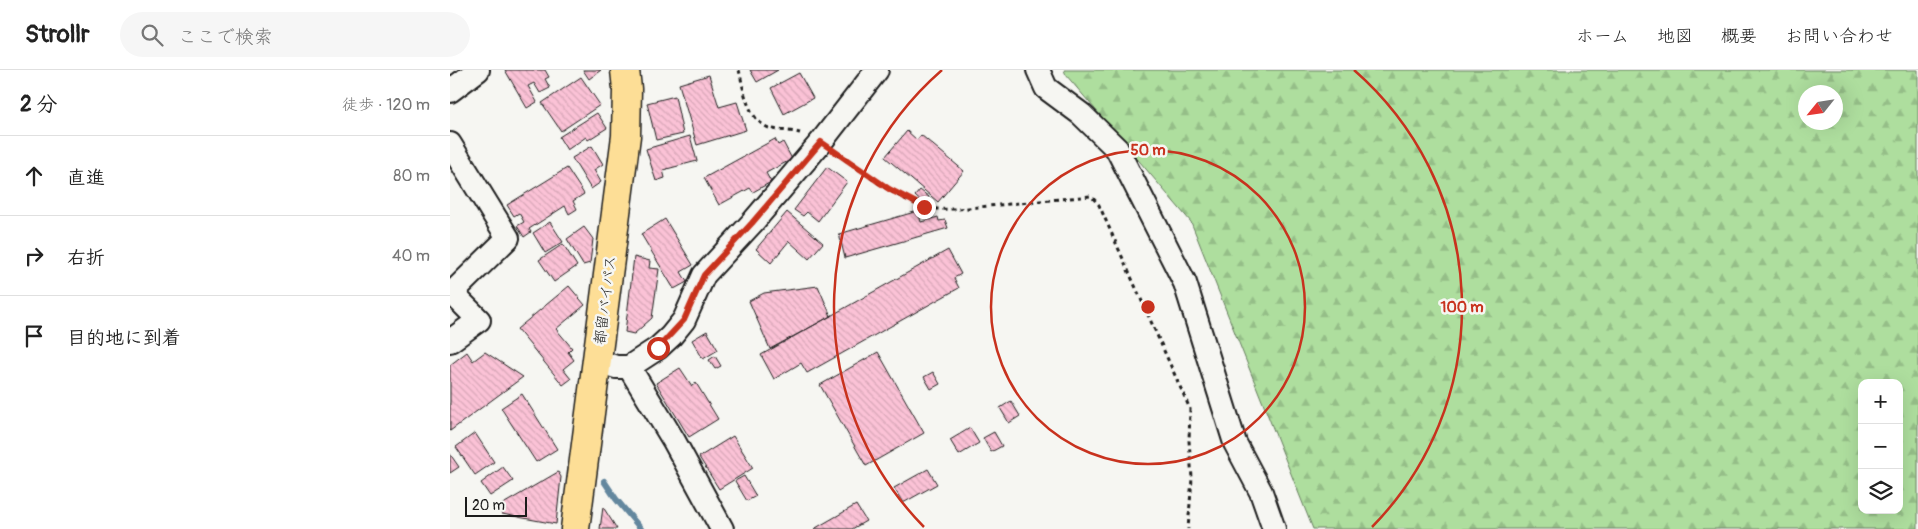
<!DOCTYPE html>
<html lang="ja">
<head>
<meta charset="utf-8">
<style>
	body { margin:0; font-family:Pangolin,"Klee One",sans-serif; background:#f6f6f6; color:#222 }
	.controls { position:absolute; right:15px; bottom:15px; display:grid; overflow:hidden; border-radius:10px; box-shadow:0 5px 20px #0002 }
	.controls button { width:45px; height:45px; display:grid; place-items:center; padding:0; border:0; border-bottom:1px solid #e0e0e0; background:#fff; color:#222; font:25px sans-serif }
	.compass { position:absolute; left:1348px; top:15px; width:45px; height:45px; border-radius:50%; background:#fff; box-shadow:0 5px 20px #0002; rotate:240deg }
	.scale { position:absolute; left:15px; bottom:12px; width:62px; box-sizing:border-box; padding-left:5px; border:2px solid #1c1c1c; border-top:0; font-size:14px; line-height:18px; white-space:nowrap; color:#1c1c1c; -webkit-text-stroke:4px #f6f6f2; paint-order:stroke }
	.stop { position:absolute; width:15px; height:15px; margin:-11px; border:4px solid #c8321e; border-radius:50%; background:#fff }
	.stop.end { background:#c8321e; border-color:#fff; box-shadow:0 1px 5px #0008 }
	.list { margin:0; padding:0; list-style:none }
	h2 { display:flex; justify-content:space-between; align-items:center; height:65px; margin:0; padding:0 20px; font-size:21px }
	h2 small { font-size:16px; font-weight:400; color:#767676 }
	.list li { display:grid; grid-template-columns:32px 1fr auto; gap:15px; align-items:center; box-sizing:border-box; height:80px; padding:0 20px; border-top:1px solid #e0e0e0 }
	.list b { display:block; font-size:19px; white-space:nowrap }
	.list em { font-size:16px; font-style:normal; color:#767676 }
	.icon { flex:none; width:28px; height:28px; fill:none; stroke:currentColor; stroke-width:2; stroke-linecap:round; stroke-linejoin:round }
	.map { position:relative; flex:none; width:1468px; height:459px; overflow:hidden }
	header { display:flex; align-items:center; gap:30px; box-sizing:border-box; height:70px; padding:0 25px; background:#fff; border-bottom:1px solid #e0e0e0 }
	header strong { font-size:24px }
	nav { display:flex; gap:28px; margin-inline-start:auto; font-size:18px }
	.search { width:350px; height:45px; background:#f6f6f6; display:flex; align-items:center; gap:12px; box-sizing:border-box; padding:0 18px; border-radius:28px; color:#767676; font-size:19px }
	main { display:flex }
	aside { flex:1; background:#fff }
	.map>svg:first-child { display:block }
</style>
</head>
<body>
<header>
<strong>Strollr</strong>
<div class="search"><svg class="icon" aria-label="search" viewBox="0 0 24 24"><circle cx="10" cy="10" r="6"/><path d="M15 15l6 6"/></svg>ここで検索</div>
<nav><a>ホーム</a><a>地図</a><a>概要</a><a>お問い合わせ</a></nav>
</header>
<main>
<aside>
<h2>2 分<small>徒歩 · 120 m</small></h2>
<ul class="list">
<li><svg class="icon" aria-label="ahead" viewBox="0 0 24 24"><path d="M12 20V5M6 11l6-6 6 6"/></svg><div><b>直進</b></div><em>80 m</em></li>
<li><svg class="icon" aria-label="right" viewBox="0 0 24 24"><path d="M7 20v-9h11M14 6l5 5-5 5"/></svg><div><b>右折</b></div><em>40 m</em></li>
<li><svg class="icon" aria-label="arrive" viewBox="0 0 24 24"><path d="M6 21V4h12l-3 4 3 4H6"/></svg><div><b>目的地に到着</b></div></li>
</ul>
</aside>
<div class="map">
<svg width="1468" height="459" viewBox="0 0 1468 459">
	<defs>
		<pattern id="forest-firs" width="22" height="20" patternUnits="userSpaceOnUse" patternTransform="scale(1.25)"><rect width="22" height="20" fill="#aede9e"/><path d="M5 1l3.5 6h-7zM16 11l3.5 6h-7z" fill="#95be88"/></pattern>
		<pattern id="building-back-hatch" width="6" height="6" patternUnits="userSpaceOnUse" patternTransform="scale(1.25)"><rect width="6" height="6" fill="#fbc2d6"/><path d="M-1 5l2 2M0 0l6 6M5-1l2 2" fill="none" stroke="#d7a6b7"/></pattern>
	</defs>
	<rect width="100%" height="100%" fill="#f6f6f2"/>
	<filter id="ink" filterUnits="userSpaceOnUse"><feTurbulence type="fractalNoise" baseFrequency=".02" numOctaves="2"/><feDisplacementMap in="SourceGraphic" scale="10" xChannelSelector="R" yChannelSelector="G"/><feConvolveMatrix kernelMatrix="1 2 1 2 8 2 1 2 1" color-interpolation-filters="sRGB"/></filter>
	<g filter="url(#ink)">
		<path fill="url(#forest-firs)" stroke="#657d5d" fill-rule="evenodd" d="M614,0H1468V459H863L741,152L616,5ZM1356,22H1386V52H1356ZM1412,313H1449V440H1412Z"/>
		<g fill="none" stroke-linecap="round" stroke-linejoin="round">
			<path stroke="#64879e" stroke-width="6" d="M154,411L166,429L191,459"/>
		</g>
		<path fill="url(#building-back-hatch)" stroke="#1c1c1c" d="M55,0H95L99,7L95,9L100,18L90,23L84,13L78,16L87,32L77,38Z
			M133,0H151L139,9Z
			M300,0H328L307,12Z
			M349,3L363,28L334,44L321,18Z
			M259,5L269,37L287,32L296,60L247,75L229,14Z
			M131,7L150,35L111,61L92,33Z
			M225,26L233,64L206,70L197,33Z
			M147,43L157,58L138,70L136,67L117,80L109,67Z
			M457,61L467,70L471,65L514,101L488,132L435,87Z
			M240,66L247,91L213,100L215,108L206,111L196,79Z
			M325,69L328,75L333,72L342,89L316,103L321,112L303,122L300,118L269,135L254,108Z
			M142,76L153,94L144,100L151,112L141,119L122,88Z
			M377,97L397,112L368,151L357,142L353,146L344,140Z
			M117,98L134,124L123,131L127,139L119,144L115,136L79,159L81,162L74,167L67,156L74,152L69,143L64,146L57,135Z
			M470,120L479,127L474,134L465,126Z
			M468,141L471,152L488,147L489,151L495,150L498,158L395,188L389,164Z
			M337,142L373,173L359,189L339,171L321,193L306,179Z
			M215,149L243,195L231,202L237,212L224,219L191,164Z
			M100,152L113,172L95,183L83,163Z
			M134,157L143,169L140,193L133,195L117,169Z
			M113,174L127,196L104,212L89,190Z
			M498,180L511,204L504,208L509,218L357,303L351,293L324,309L311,285Z
			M184,187L200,191L199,198L209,199L202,248L184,264L175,262Z
			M119,216L135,235L106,259L122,278L118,282L124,290L113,299L121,309L113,315L67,259Z
			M368,216L381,246L320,279L299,231L314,223Z
			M257,261L268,280L253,289L242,270Z
			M17,282L23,291L35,282L73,307L0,361V295Z
			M428,282L474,363L416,396L370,315Z
			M265,286L271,296L265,299L259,290Z
			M230,298L242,316L246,313L268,349L239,367L206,313Z
			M483,302L490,314L481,319L474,307Z
			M72,324L107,379L86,392L51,338Z
			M561,331L570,346L559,353L550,338Z
			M520,358L529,373L509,385L500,370Z
			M544,362L552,376L541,382L533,368Z
			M25,363L44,392L25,405L6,377Z
			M283,366L303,398L269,419L249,387Z
			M0,384L9,397L0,403Z
			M53,397L63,411L40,426L31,413Z
			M478,399L487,414L453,433L444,418Z
			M108,402L111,407L106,454L52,444L48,437Z
			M294,406L306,426L297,431L285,411Z
			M406,435L416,451L402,459H364Z
			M153,437L167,459H150Z"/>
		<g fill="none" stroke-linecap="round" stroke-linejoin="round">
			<defs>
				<path id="minor" d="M588,0L596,18L631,44L667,79L735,213L785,373L811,422L824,459
					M0,21L28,0
					M0,74L58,168L2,223
					M0,221L29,250L0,271
					M148,291L166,297H179L208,278L221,266L234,250L254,205L302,153L371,72L427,0
					M179,297L224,371L272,459"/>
				<path id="highway" d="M125,459L176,66L177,19L175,0"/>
			</defs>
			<use href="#minor" stroke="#1c1c1c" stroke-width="26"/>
			<use href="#highway" stroke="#1c1c1c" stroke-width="31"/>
			<path stroke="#1c1c1c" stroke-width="3" stroke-dasharray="4 4" stroke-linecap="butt" d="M289,0C294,20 297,49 319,58C328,61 340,60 350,63
				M388,84C415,102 442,126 474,137C485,140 497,139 508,139L641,126L649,135L740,339L739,371L742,408L738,459"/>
			<use href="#minor" stroke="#f6f6f2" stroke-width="22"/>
			<use href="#highway" stroke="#fdde96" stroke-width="28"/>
		</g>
	</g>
	<g fill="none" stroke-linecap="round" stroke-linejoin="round" filter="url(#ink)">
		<path stroke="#c8321e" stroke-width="6" d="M208,278L234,250L254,205L302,153L371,72L439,119L474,137"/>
	</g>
	<g fill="none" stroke="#c8321e" stroke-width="2.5">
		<circle cx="698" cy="237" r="157"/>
		<path d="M474 457A314 314 0 0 1 492 0M904 0A314 314 0 0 1 922 457"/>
	</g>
	<g text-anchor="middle" stroke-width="5" stroke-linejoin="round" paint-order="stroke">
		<g font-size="15" fill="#1c1c1c" stroke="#f6f6f2">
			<text transform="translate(155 230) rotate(-83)" y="5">都留バイパス</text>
		</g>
	</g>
	<circle cx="698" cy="237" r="8" fill="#c8321e" stroke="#f6f6f2" stroke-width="2.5"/>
	<g font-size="15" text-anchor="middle" font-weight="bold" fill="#c8321e" stroke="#f6f6f2" stroke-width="5" stroke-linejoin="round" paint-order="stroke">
		<text x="698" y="85">50 m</text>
		<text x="1012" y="242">100 m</text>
	</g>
</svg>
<div class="controls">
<button>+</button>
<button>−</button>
<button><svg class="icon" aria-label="layers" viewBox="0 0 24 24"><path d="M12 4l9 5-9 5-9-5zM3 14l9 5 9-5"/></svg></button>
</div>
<svg class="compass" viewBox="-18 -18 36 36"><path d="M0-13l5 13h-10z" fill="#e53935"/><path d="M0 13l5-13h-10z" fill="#767676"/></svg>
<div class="scale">20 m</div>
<div class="stop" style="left:208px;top:278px"></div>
<div class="stop end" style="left:474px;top:137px"></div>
</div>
</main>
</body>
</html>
